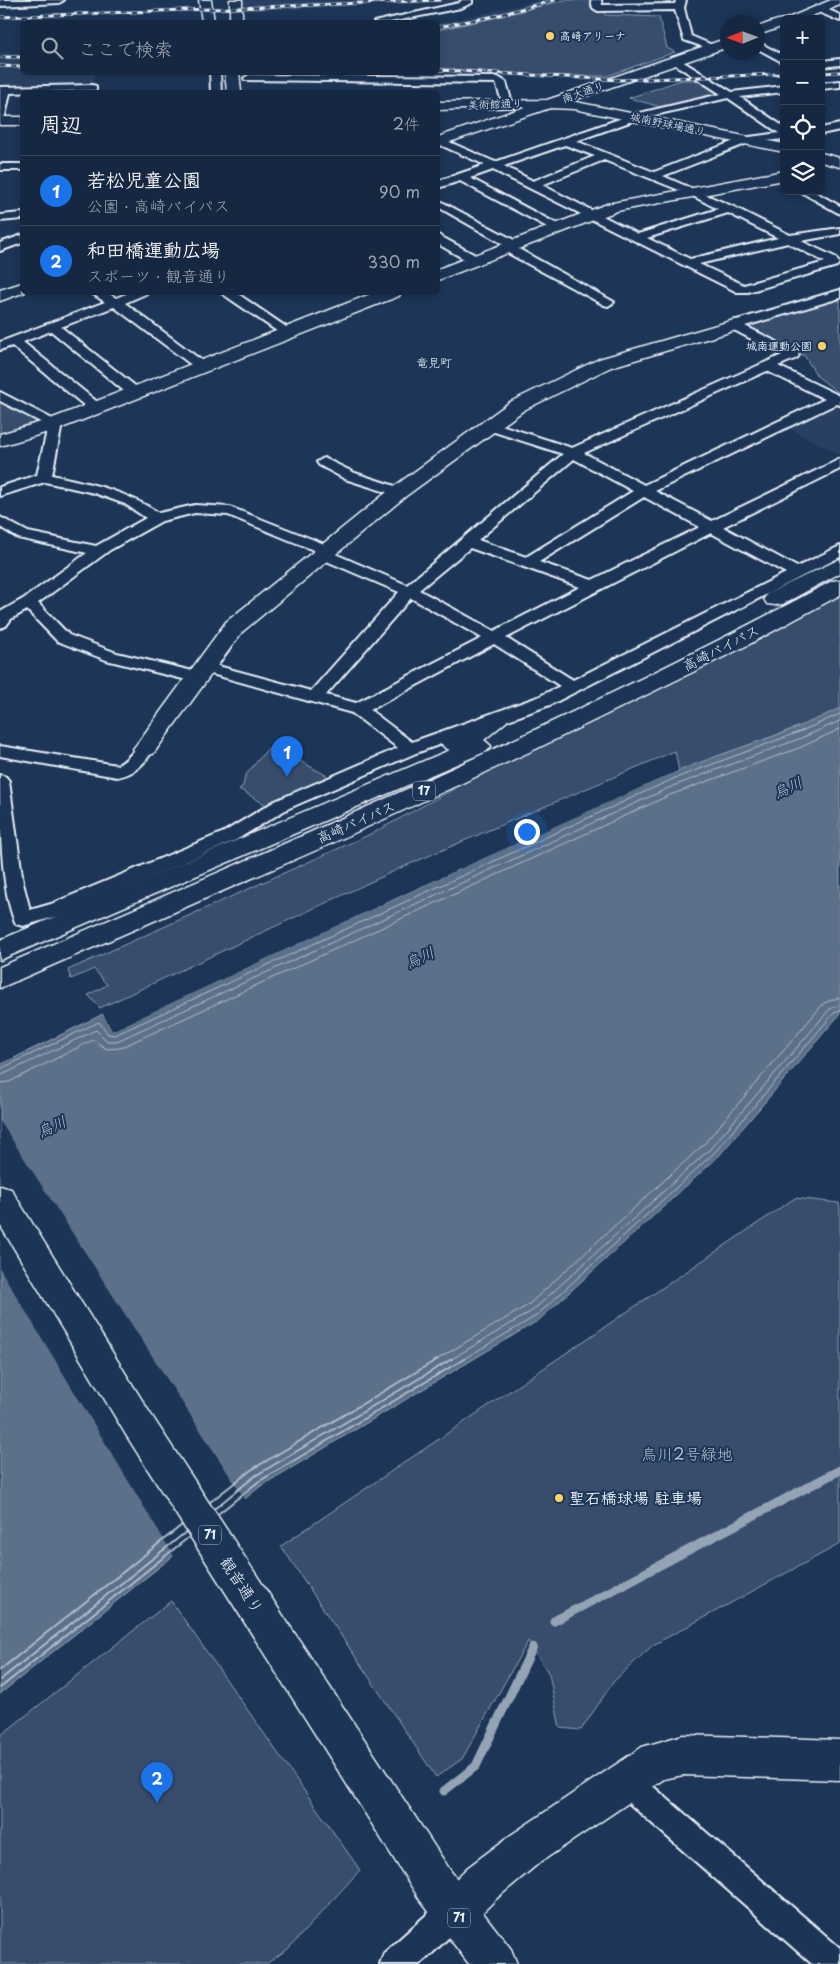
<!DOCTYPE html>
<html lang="ja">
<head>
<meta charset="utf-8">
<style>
	body { margin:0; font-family:"Playpen Sans","Klee One",sans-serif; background:#23344c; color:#f1f3f6 }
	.controls { position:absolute; right:15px; top:15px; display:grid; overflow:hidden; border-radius:8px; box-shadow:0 2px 8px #0003 }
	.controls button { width:45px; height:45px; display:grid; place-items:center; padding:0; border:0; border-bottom:1px solid #35445a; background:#162841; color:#f1f3f6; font:25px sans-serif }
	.compass { position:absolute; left:720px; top:15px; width:45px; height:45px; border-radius:50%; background:#162841; box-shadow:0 2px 8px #0003; rotate:269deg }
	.you { position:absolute; left:526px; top:831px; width:18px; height:18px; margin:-12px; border:4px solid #fff; border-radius:50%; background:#1a73e8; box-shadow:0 0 0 8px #1a73e833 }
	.badge { display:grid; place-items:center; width:32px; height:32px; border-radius:50%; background:#1a73e8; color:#fff; font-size:16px; font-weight:700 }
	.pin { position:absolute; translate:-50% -41px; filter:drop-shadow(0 1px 2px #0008) }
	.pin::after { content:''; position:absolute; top:26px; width:18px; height:15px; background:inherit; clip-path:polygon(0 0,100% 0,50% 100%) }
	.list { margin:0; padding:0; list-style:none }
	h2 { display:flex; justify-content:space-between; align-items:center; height:65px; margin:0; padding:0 20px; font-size:21px }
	h2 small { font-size:16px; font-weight:400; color:#9ea6b1 }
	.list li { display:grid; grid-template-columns:32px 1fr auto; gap:15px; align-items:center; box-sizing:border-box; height:70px; padding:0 20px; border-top:1px solid #35445a }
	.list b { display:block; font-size:19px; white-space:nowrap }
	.list p { margin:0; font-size:16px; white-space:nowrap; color:#9ea6b1 }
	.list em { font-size:16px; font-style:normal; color:#9ea6b1 }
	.icon { flex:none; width:28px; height:28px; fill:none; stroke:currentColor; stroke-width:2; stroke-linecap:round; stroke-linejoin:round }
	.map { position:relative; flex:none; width:840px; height:1964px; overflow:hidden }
	.search { position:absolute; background:#162841; box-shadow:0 2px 8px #0003; left:20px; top:20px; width:420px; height:55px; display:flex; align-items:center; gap:12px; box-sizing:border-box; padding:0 18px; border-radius:8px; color:#9ea6b1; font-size:19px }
	.panel { position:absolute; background:#162841; box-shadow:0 2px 8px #0003; left:20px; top:90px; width:420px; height:205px; border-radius:8px }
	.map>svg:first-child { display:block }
</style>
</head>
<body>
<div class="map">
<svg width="840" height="1964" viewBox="0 0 840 1964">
	<rect width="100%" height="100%" fill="#1d3557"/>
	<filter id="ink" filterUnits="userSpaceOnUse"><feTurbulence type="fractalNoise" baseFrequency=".02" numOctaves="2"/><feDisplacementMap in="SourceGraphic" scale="10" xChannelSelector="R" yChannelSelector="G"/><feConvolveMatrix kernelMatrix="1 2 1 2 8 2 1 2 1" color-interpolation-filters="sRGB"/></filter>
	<g filter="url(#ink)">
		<path fill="#2a4162" d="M241,0H462L463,2L240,11Z
			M540,0H564L498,17L438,30V24Z
			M0,53H22V72L96,73L92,86L0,89Z
			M833,404H840V455L787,427Z"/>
		<path fill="#374d6c" stroke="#909fb2" d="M564,0H590L591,9H603L605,15L659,17L667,48L675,52L607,76H550L438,68V30L498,17Z
			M681,80H702L724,95L664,108L629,98Z
			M840,299V394L817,376L804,355H798L747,329V327L763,322L761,320Z
			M0,398L47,422L0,436Z
			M840,591V708L812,722L679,771L675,751L405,866L100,1008L88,995L107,985L94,969L71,979L68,970L375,832L470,780Z
			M268,748L293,757L331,778L268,806L239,789L243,786L245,776Z
			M795,1198L839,1203L840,1208V1544L653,1645L614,1681L581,1730L560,1728L549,1674L528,1641L462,1759L436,1777L281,1546Z
			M171,1601L360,1870L288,1949L266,1964H0V1736Z"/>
		<path fill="#5d7089" stroke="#95a4b5" d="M840,708V1014L718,1157L539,1320L261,1486L0,1694V1065L103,1014L112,1031C299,943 486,855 676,772C730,749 787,735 840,708Z"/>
		<path fill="#1d3557" d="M678,768V771L411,891L112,1031L102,1012L105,1013L113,1028L410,889Z
			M0,1121L246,1501L175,1558L0,1269Z"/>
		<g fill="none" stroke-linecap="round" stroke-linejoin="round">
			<path stroke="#b0bdcc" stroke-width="1" d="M0,1069L99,1022L108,1034L115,1035L673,779L799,732L840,714
				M0,1076L96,1030L107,1041H117L673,786L799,739L840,721
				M0,1083L9,1082L93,1040L107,1049L120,1048L670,795L799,748L840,729
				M436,1360L528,1305L704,1144L824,1003L840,997
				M450,1360L532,1311L710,1149L830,1009L840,1005
				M462,1360L536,1316L714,1153L834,1013L840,1011"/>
			<path stroke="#b0bdcc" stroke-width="2" d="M210,1502L251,1470L438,1359
				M214,1509L255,1476L452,1359
				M218,1514L258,1482L464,1359
				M0,1670L182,1525
				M0,1680L186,1532
				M0,1688L189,1537"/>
			<path stroke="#95a4b5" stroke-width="9" d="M554,1621L840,1470
				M444,1791L476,1766L533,1647"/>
			<defs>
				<path id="street" d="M0,0H64L59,3L0,6Z
					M462,0H472V3L461,8L390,22H374L459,3Z
					M591,0H601L602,5L675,4L676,0H686L684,8L691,36L717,47L712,50L684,40L675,10L598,11L593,8Z
					M816,7H822L840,15V21L816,11Z
					M758,42L784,56V63L758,49Z
					M671,58H677L732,92L784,86V92L740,97L784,127V139L748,143L663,176L734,207L790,235L840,228V234L801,241L835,257L839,263L837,266L748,292H737L493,170L470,178L561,226V230H553L460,181L438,188V181L485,165L438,144V137L495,162L631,115L721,94L671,62ZM728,98L779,133L742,138L654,172L576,141L638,119ZM565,145L595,156L533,181L504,166ZM604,160L689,194L718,209L638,234L542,185ZM728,213L778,238L690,259L647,238ZM788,243L825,262L744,285L699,264Z
					M840,59V65L821,67V61Z
					M210,72H220L221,92H211Z
					M249,75L498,77L506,82L512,103L503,105L496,83L245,80L244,78Z
					M840,81V87L821,89V83Z
					M92,85L96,86V90L10,93L5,116L0,119V87Z
					M840,124V130L821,134V128Z
					M0,164H22V170H0Z
					M799,191H813L840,206V214Z
					M438,200L518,242L520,245L517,248L614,302L608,306L604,305L504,251L502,248L505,245L438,207Z
					M22,213V219L0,221V215Z
					M22,235V243L0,251V243Z
					M438,235L479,257L481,260L479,263H471L438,244Z
					M840,290V298L745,326L797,352L799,355L797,358L778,366L840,396V405L836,404L655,491L712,521L840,459V469L723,527L797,567L840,546V557L550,705L416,753L287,809L236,840L65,914L23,926L16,924C0,891 0,814 0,775L6,777L9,781L23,883L30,910L51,904L224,832L275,801L398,748L352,713L197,670L195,667L197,664L203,662L311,691L399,592L317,557L314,554L316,551L228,515L195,513L162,521L110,550L38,603L69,635L117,653L201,673L203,677L201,681L195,682L106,660L57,641L27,610L11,619L6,626L0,628V612L23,599L87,553L18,538L0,527V517L28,532L96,546L146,518L125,504L94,493L45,482L0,496V487L37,475L48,426L0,401V392L62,424L52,475C93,484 123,490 159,513L195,505L230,507L332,547L335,550L333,553L407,585L563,454L485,429L483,426L485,423H495L572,448L782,355L730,328L728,325L730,322ZM767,371L825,399L644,485L584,453ZM574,459L633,491L526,557L478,540ZM644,497L700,527L592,580L539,562ZM711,533L786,573L573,680L506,638ZM470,548L580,587L494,631L419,590ZM411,598L482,638L356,703L326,695ZM494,644L560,686L538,697L412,742L370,710Z
					M90,292H106L116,298L131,292H150L125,303L209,366L207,369H197L114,307L61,327L139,389L141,392L139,395H129L51,331L23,342L101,405L103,408L96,412L91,411L12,346L0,350V342L105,302Z
					M220,292H235L295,333L289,337L284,336Z
					M324,458L355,473L404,489L406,492L399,496L345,479L319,465L317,462Z
					M145,744L151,745L154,749C144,764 135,774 117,777L0,756V746L117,765C129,761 133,747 145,744Z
					M624,1766L634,1770L840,1948V1964H812L614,1790L610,1780L614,1770Z
					M454,1896L465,1900L469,1911L465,1922L425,1960L420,1964H380L384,1953L443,1900Z"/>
				<path id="secondary" d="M199,0H211L214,22H202Z
					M230,0H242V22H230Z
					M831,0H840V5L804,19H784V26L758,35V27C767,24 776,19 786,19Z
					M728,38V47L571,101L784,144V152L574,109L550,108L438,146V137L525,107L438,110V102L547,100Z
					M225,72H239L241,92H227Z
					M0,117H22V125H0Z
					M821,153L840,158V167L821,162Z
					M784,171V180L617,211L438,280V269L607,204Z
					M22,283V292H25L0,301V290Z
					M376,292H401L399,296L62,428L0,446V434L48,420Z
					M734,320L740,321L743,325L740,329L611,367L524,410L406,496L242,632L153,754L145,756L137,754L133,749L137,744L226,622L392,488L510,402L599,359Z
					M683,1735L840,1740V1780L683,1775L664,1779L539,1863L497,1898L469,1926L454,1932L439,1926L433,1911L439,1896L467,1868L511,1835L642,1747Z"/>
				<path id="primary" d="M0,1186L11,1189L150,1413L450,1870L511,1949L517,1964H469L420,1900L126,1435L0,1225Z"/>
				<path id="highway" d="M840,559V573L783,604L775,605L767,604L764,599L767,594Z
					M840,580V595L746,646L538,748L328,845L0,988V967C281,846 562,726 832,581Z
					M495,714L503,716L507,721L484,740L491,746L487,751L0,960V940L450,750L445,748L441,743C447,734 457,735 466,730C477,725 483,717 495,714Z"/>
			</defs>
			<use href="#street" stroke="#e8f1f8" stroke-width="4"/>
			<use href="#secondary" stroke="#e8f1f8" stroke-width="3"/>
			<use href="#primary" stroke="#e8f1f8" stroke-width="3"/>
			<use href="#highway" stroke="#e8f1f8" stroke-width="3"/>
			<use href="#street" fill="#1d3557" fill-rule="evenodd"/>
			<use href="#secondary" fill="#1d3557" fill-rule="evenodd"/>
			<use href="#primary" fill="#1d3557" fill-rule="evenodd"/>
			<use href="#highway" fill="#1d3557" fill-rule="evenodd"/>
			<defs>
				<path id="rail" d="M0,17L440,0
					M438,27L495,16L554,0
					M0,57H22
					M0,66L22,67
					M438,70L620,80L784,74
					M821,73L840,72"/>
			</defs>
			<use href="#rail" stroke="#e8f1f8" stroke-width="3"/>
			<use href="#rail" stroke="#1d3557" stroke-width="2" stroke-dasharray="5.5" stroke-linecap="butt"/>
		</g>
	</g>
	<g fill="#ffd166" stroke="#1d3557" stroke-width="2">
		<circle cx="550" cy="36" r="5"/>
		<circle cx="822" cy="346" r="5"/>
		<circle cx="559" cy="1498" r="5"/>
	</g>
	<g text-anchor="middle" stroke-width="4" stroke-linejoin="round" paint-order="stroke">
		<g font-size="11" font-weight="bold" fill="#e8f1f8" stroke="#1d3557" text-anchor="start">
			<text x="560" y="40">高崎アリーナ</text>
			<text x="812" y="350" text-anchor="end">城南運動公園</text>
		</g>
		<g font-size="11" fill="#e8f1f8" stroke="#1d3557">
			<text transform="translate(583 92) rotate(-19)" y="4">南大通り</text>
			<text transform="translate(495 104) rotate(-2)" y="4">美術館通り</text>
			<text transform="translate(668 124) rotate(12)" y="4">城南野球場通り</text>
		</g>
		<g font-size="12" fill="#e8f1f8" stroke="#1d3557">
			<text x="434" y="367">竜見町</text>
		</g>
		<g fill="#1d3557" stroke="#abb9c8" stroke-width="1">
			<rect x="413" y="781.5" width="22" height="19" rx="4"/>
			<rect x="199" y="1525.5" width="22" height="19" rx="4"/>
			<rect x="448" y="1908.5" width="22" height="19" rx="4"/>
		</g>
		<g font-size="12" font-weight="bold" fill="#e8f1f8">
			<text x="424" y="795">17</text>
			<text x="210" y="1539">71</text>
			<text x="459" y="1922">71</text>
		</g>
		<g font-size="14" fill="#e8f1f8" stroke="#1d3557">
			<text transform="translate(721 648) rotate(-27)" y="5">高崎バイパス</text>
			<text transform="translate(356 822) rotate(-24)" y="5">高崎バイパス</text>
		</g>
		<g font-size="15" font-style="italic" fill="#b7c4d1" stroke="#1d3557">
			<text transform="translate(788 788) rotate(-25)" y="5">烏川</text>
			<text transform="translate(420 958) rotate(-25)" y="5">烏川</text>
			<text transform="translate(52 1127) rotate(-25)" y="5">烏川</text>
		</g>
		<g font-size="16" fill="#b3c0ce" stroke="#1d3557">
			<text x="687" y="1460">烏川2号緑地</text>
		</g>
		<g font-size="16" font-weight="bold" fill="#e8f1f8" stroke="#1d3557" text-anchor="start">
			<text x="569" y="1504">聖石橋球場 駐車場</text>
		</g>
		<g font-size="16" fill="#e8f1f8" stroke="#1d3557">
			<text transform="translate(242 1585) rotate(57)" y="6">観音通り</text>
		</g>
	</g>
</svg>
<div class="controls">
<button>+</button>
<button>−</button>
<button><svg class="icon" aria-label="locate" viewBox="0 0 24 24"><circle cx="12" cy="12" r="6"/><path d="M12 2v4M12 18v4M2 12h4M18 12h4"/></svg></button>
<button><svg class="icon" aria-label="layers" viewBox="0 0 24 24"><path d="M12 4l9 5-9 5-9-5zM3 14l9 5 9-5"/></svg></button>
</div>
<svg class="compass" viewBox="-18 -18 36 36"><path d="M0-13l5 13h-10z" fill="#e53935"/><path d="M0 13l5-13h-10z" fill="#9ea6b1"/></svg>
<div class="you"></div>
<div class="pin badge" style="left:287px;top:777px">1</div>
<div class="pin badge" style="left:157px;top:1803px">2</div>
<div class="search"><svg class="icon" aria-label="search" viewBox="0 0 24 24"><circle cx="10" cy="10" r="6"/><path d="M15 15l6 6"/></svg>ここで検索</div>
<section class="panel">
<h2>周辺<small>2件</small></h2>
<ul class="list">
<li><span class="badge">1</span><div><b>若松児童公園</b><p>公園 · 高崎バイパス</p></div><em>90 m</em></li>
<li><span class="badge">2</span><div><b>和田橋運動広場</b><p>スポーツ · 観音通り</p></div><em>330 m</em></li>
</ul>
</section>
</div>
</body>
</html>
